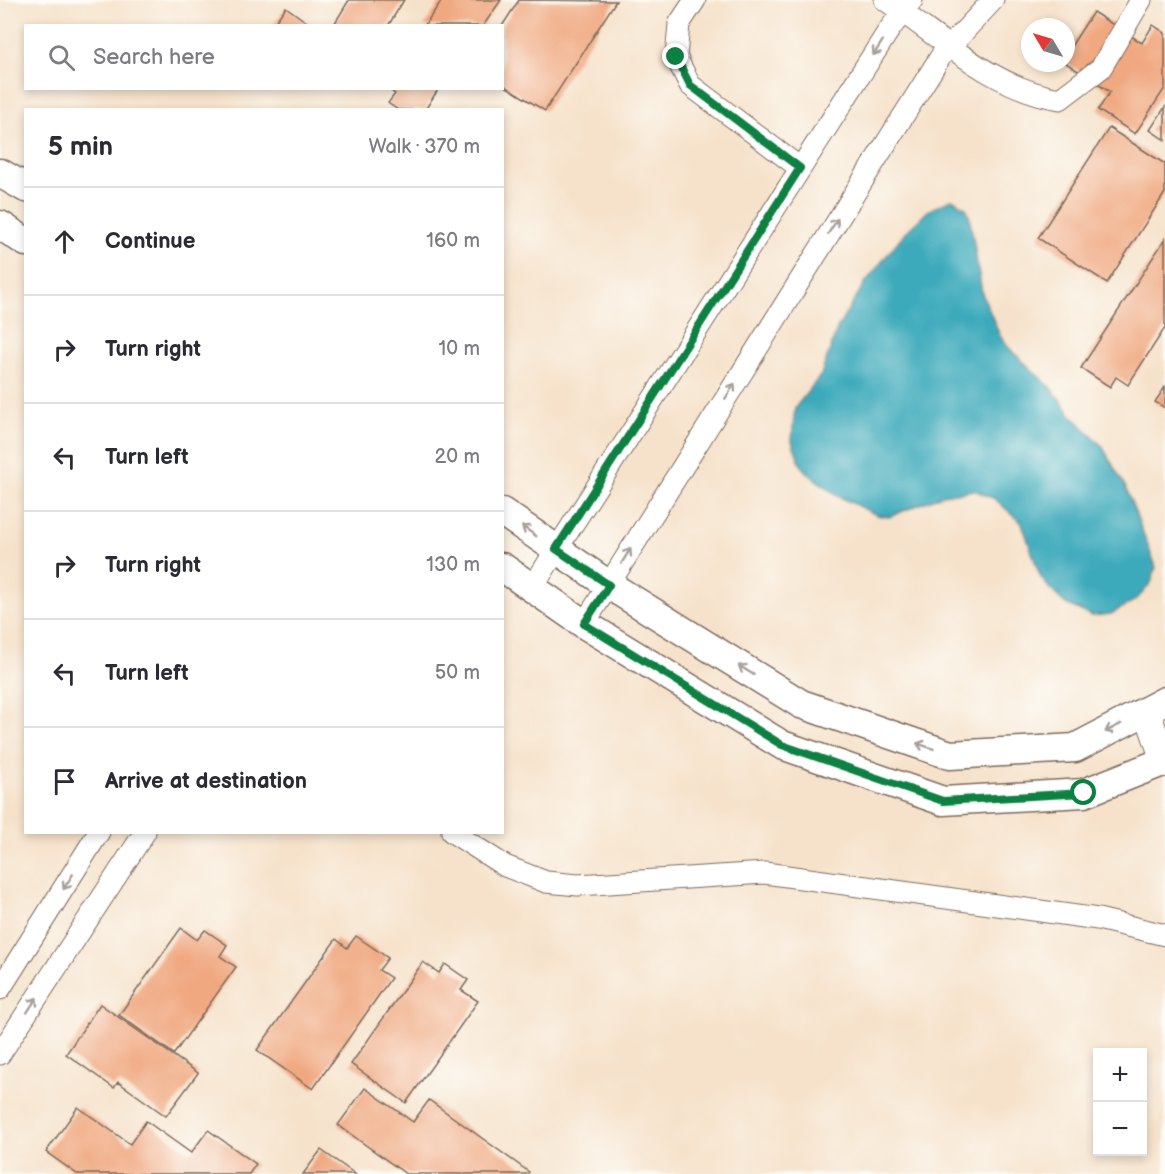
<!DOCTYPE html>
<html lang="en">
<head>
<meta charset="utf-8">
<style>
	body { margin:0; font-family:"Balsamiq Sans",sans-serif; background:#f7f7f7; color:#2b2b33 }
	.controls { position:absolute; right:18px; bottom:18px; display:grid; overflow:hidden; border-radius:0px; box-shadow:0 3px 9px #0003 }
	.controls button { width:54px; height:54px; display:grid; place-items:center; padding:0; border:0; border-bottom:2px solid #e1e1e2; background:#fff; color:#2b2b33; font:30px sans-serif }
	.compass { position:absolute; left:1021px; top:18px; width:54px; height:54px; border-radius:50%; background:#fff; box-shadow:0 3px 9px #0003; rotate:308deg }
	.stop { position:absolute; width:18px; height:18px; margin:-14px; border:4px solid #0b8043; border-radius:50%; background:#fff }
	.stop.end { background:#0b8043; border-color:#fff; box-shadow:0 2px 6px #0008 }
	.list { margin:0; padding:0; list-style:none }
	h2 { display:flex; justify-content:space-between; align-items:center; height:78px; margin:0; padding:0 24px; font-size:26px }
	h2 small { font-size:20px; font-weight:400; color:#7c7c81 }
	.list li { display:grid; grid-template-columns:39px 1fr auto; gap:18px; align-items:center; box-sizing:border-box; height:108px; padding:0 24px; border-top:2px solid #e1e1e2 }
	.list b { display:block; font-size:22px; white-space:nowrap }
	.list em { font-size:20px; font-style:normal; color:#7c7c81 }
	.icon { flex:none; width:33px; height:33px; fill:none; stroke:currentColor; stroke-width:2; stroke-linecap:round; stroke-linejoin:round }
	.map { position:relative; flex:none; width:1165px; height:1174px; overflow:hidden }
	.search { position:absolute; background:#fff; box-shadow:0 3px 9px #0003; left:24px; top:24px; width:480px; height:66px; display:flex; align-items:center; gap:15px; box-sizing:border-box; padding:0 21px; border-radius:0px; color:#7c7c81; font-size:22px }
	.panel { position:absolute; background:#fff; box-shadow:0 3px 9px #0003; left:24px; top:108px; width:480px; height:726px; border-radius:0px }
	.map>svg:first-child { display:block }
</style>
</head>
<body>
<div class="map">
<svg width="1165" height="1174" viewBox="0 0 1165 1174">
	<rect width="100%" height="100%" fill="#fdfcf7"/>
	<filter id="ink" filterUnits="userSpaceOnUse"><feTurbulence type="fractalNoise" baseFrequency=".0167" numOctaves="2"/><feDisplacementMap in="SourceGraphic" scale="12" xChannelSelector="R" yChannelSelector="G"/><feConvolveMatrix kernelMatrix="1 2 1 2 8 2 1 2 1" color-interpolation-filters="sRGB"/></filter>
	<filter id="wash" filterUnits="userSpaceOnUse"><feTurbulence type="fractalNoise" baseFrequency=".008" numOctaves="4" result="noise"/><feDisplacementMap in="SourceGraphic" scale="24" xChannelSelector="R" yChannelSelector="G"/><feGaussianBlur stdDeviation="1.35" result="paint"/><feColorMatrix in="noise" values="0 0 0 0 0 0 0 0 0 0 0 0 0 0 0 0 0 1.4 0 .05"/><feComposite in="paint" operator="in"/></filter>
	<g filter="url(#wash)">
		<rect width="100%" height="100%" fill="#f6e2cb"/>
		<path fill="#3daabc" stroke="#3c6a6d" stroke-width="1.5" d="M952,199L966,208L969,214L982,293L1000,336L1008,347L1052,389L1072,416L1102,446L1126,488L1156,567L1151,583L1137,599L1111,614L1092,616L1066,604L1049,588L1040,576L1022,523L995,499L974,490L942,495L889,517L877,515L838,496L806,472L800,463L792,441L795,408L821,375L838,327L865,283L903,235L929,210Z"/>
		<g id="blocks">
			<path fill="#f0a880" d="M349,0H404L388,26H333Z
				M442,0H501L483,26H424Z
				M519,0L616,1L545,111L502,84V26Z
				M286,7L312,26H272Z
				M1093,12L1142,43L1153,25L1165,33V88L1135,134L1098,110L1110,92L1066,63V54Z
				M387,88H439L425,110H398L388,103L395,94Z
				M1165,107V140L1150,130Z
				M1109,128L1165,164V193L1107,283L1038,238Z
				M1165,239V328L1128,385L1116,377L1110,387L1081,368Z
				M1165,387V408L1155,402Z
				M181,928L197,940L205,930L227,945L220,956L236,967L174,1054L119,1015Z
				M356,936L388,958L379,970L391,978L313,1089L257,1050L336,939L347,948Z
				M423,962L439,973L445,964L468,980L461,990L478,1001L406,1103L351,1064Z
				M100,1004L198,1073L166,1116L118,1082L114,1088L66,1054Z
				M365,1088L413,1122L429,1100L529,1172L527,1174H406L338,1125Z
				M78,1107L130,1144L146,1121L191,1153L208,1130L256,1164L249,1174H77L46,1152Z
				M321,1150L355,1174H303Z"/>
		</g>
	</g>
	<g filter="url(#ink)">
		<use href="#blocks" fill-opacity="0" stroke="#7c6a5b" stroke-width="1.5"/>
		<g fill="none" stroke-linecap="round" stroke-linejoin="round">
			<defs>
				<path id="minor" d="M695,0L679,24L676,57L690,85L800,168
					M885,0C941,37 991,88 1060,99L1101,68L1141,0
					M532,588L889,30L912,0
					M584,624L941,56L993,0
					M452,832L505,866L546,882L578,885L765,873L1098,919L1165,935
					M0,989L99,832
					M0,1054L145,832"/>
				<path id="tertiary" d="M1147,711L1165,764"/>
				<path id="secondary" d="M0,173L26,188
					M0,225L26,242
					M502,512L609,585L801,704L950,755L1075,748L1165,701
					M502,567L584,624L782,745L943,801L1084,793L1165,761"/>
			</defs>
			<use href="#minor" stroke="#7c6a5b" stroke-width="23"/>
			<use href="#tertiary" stroke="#7c6a5b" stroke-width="28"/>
			<use href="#secondary" stroke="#7c6a5b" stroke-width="31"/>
			<use href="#minor" stroke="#fff" stroke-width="21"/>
			<use href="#tertiary" stroke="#fff" stroke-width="26"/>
			<use href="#secondary" stroke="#fff" stroke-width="28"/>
		</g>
		<defs><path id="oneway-shaft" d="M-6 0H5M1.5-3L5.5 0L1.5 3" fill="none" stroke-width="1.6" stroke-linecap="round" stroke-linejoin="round" transform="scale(1.5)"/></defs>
		<g stroke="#a79f9a">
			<use href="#oneway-shaft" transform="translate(878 48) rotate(123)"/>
			<use href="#oneway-shaft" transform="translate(833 226) rotate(-58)"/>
			<use href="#oneway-shaft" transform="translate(730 391) rotate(-58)"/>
			<use href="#oneway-shaft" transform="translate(529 531) rotate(-145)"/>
			<use href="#oneway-shaft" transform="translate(626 556) rotate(-58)"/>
			<use href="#oneway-shaft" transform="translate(746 670) rotate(-148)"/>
			<use href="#oneway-shaft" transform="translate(1113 728) rotate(153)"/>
			<use href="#oneway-shaft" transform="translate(925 746) rotate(-161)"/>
			<use href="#oneway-shaft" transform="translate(68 882) rotate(122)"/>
			<use href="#oneway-shaft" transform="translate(32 1005) rotate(-57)"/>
		</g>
	</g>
	<g fill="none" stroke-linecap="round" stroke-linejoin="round" filter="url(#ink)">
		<path stroke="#0b8043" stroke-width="8" d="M676,57L690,85L800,168L556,549L609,585L584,624L782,745L943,801L1084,793"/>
	</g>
</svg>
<div class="controls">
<button>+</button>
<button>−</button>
</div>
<svg class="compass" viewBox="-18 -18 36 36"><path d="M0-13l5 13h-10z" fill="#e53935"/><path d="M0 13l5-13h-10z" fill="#7c7c81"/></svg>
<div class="stop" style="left:1084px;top:793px"></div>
<div class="stop end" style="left:676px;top:57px"></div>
<div class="search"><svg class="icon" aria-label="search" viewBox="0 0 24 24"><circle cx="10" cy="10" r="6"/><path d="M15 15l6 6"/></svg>Search here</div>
<section class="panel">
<h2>5 min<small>Walk · 370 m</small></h2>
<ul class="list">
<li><svg class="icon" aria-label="ahead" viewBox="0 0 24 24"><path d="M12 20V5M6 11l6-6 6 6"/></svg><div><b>Continue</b></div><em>160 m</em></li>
<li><svg class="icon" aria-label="right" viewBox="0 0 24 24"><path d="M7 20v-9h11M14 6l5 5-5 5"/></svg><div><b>Turn right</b></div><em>10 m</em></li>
<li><svg class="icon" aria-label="left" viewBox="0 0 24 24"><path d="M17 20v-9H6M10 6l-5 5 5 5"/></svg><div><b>Turn left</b></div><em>20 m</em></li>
<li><svg class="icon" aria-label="right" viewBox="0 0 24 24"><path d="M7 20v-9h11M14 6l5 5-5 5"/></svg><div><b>Turn right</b></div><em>130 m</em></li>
<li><svg class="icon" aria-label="left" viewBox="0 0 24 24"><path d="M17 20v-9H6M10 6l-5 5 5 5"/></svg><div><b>Turn left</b></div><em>50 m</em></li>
<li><svg class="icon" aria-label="arrive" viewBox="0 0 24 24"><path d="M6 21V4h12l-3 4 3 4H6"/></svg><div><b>Arrive at destination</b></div></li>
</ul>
</section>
</div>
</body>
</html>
